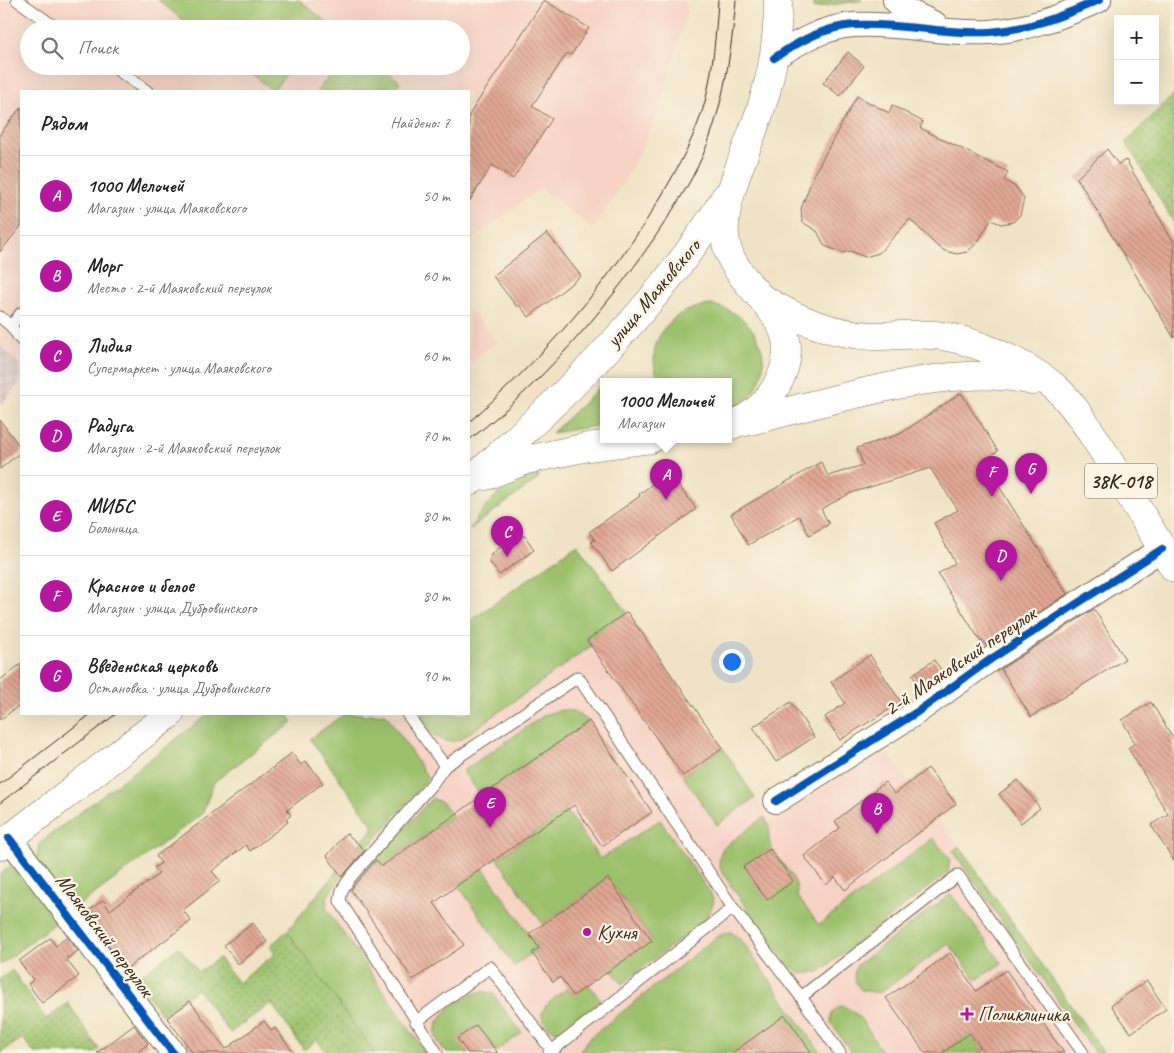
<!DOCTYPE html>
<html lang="ru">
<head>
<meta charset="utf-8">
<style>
	body { margin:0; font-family:Caveat,sans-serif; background:#f2f2f2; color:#222 }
	.controls { position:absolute; right:15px; top:15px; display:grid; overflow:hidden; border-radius:0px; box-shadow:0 5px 20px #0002 }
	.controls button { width:45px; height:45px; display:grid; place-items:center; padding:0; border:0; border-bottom:1px solid #e0e0e0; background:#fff; color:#222; font:25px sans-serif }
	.you { position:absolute; left:731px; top:661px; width:18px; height:18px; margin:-12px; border:4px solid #fff; border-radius:50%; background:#1a73e8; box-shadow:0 0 0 8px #1a73e833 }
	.badge { display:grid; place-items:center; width:32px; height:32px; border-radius:50%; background:#b5179e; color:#fff; font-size:16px; font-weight:700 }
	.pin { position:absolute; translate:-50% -41px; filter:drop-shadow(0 1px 2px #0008) }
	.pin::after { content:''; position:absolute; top:26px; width:18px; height:15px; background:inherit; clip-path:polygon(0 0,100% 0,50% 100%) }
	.popup { position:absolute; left:600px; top:378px; width:132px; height:65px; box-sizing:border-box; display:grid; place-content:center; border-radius:0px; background:#fff; filter:drop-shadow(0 1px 4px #0005); font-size:16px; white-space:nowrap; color:#767676 }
	.popup b { font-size:19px; color:#222 }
	.popup::after { content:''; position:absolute; left:50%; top:100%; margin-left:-10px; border:10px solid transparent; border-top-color:#fff }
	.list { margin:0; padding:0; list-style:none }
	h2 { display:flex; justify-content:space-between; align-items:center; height:65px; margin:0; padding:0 20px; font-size:21px }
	h2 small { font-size:16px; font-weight:400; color:#767676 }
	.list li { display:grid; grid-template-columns:32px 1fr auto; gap:15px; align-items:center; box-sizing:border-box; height:80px; padding:0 20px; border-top:1px solid #e0e0e0 }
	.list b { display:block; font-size:19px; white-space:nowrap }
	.list p { margin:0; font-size:16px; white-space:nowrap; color:#767676 }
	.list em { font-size:16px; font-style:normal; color:#767676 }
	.icon { flex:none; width:28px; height:28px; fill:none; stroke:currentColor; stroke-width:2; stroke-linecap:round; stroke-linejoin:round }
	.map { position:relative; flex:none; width:1174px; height:1053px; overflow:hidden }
	.search { position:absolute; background:#fff; box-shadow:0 5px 20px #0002; left:20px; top:20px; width:450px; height:55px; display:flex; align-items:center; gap:12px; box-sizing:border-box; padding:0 18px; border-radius:28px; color:#767676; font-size:19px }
	.panel { position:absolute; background:#fff; box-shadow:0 5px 20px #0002; left:20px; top:90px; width:450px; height:625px; border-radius:0px }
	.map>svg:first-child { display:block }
</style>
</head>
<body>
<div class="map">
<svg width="1174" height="1053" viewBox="0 0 1174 1053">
	<defs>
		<pattern id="industrial-grid" width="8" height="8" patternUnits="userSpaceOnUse" patternTransform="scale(1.25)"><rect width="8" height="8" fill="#d1bfbe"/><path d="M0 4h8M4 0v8" fill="none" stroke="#b4a4a3"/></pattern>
		<pattern id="park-dots" width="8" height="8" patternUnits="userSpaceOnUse" patternTransform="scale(1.25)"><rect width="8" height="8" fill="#9bc16c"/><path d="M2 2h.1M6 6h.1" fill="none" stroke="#809d58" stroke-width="1.8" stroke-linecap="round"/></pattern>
		<pattern id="building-back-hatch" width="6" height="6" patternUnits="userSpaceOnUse" patternTransform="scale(1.25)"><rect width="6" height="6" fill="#e2a894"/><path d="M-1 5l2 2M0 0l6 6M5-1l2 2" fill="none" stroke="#b88978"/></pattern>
	</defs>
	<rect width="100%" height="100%" fill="#fcf5e5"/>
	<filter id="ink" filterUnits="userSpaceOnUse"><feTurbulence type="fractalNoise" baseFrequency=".02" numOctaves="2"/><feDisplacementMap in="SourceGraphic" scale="10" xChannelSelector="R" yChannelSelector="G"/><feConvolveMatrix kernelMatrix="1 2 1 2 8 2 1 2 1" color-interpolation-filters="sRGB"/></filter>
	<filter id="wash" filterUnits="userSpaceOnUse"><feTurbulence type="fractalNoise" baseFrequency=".0096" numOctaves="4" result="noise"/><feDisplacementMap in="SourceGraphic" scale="20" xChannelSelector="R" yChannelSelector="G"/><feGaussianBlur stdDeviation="1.12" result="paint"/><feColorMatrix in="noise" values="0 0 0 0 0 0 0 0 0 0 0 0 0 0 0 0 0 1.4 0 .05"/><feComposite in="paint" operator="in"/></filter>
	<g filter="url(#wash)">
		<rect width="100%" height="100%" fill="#f0e3c5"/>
		<path fill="#f6d2c4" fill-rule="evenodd" d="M0,0H685L687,13L657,116L629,173L593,229L540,188L469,242V91H21V365L0,345ZM29,29H461V66H29Z
			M469,308L497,342L469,363Z
			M577,544L723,748L771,822L884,749L959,846L1104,1053H374L287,931L374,827L310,739L344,714H469V622Z"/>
		<path fill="url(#industrial-grid)" d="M0,345L21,365V382L0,406Z"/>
		<path fill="#9bc16c" stroke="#6b7645" d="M158,0H299L328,23L323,29H194Z
			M814,0H862L814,8Z
			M242,66H293L273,91Z
			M337,66H380L400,82L393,91H317Z
			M711,305C769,315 784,387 729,410L728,381H659C642,341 671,308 711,305Z
			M603,384V425L552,433Z
			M530,473L539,476L538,479L470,529C485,504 503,485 530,473Z
			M577,544L627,612L587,640L591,646L460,740C437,746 428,731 416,714H469V622Z
			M562,710L573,711L589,721L481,796L463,771L546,714Z
			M209,714H287L293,722L214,782L202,814L73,910L37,860V852L41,842Z
			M344,714H362L364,717L368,714H386L428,778L332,889L327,898L326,908L426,1053H374L287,931L374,827L310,739Z
			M723,748L755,798L717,825L683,776Z
			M432,798L443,803L453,816L350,888Z
			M566,810L600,859L660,820L711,894L714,902L706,919L622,984L611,969L652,940L608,878L543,924L497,859Z
			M764,817C775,834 766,830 770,843C776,864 799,872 797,896L819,925L933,838L950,859L948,872L819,972L801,974L786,963L722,873C718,864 718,857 723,848Z
			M959,846L1104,1053H1095L953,851Z
			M11,866L19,867L60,919L0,965V874Z
			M483,868L539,948L514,966L458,885Z
			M951,894L1002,963L976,980L949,944L879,993L861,990C854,982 852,975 857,965Z
			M731,932L742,941L821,1053H579L587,1040L715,938L725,933Z
			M589,985L601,1000L564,1030L556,1031C526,1015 551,1001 567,988L573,996Z
			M483,991L492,993L522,1033L496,1051L476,1025L458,1039L468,1053H447C443,1048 437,1042 436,1037C431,1014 465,995 483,991Z
			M841,1006C860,1009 872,1038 883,1053H852L831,1023C830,1013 833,1011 841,1006Z
			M970,1033L984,1053H942Z"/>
		<path fill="url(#park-dots)" stroke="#6b7645" d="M1174,94V223L1126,142Z
			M287,931L374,1053H327L317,1040L304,1050L271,1003L230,1033L197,989L162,1015L136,979L179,947L199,972L219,958L238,983L275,954L270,946Z
			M12,970L46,1019L68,1003L99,1049L94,1053H34L23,1038L0,1053V979Z"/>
		<g id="blocks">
			<path fill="url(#building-back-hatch)" d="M544,0L589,28L571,55L567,53L532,106L552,119L513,179L492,165L469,202V115Z
				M848,52L864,66L840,96L823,83Z
				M857,96L889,113L892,105L923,122L920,128L1008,172L1004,180L1017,188L1024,198L1020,215L1013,222L1001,224L991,220L977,243L967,252L957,254L945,251L936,245L910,219L879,253L865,257L850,251L843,253L825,246L817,231L802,222L801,209L814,174Z
				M21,107V226L0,252V134Z
				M1107,149L1118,164L1126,160L1174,243V338L1077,178Z
				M547,233L581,276L529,317L519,305L517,307L493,276Z
				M961,393L998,451L983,461L1067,594L986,646L983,640L981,642L938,574L955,563L934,523L958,510L930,468L851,493L821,509L829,524L809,535L799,516L748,545L731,514L821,462L828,476L863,465L857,448L900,434Z
				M0,420L21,448V452L0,469Z
				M669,472L696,509L612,571L591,542L595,540L589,532L640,496L639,494Z
				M515,536H525L534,550L499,575L489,561L493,553Z
				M1094,609L1125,659L1031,717L1001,669Z
				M627,612L723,748L683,776L587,640Z
				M870,655L901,702L840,740L825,717L845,703L831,682Z
				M934,660L945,675L923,691L912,675Z
				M21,664V704L0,720V680Z
				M791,702L814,737L776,762L753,727Z
				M1151,702L1174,740V861L1151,825L1168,814L1128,748L1135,743L1122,720Z
				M589,721L652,812L602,846L574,805L458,885L434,903L464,945L413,980L351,890L356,883L376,860L382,866Z
				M292,753L301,765L306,761L323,783L287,810L291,815L286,819L288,822L250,851L246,845L212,871L220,881L183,910L191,921L126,969L84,914L103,900L110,910L159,874L154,868L161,863L156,856Z
				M928,768L956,804L845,890L835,877L826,885L804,856L840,828L835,821L885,782L895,794Z
				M1018,780L1040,808L1021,823L999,794Z
				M346,833L365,850L342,877L327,856Z
				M770,849L793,881L767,900L743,867Z
				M608,878L652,941L573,996L560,977L553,982L532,953L539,948L529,934Z
				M253,923L267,942L238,964L224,945Z
				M67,937L78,951L66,959L79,976L42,1003L28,984L33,980L19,961L50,938L56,946Z
				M950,953L976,991L1006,970L1064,1053H984L970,1033L942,1053H925L886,998Z
				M1147,981L1166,1009L1131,1033L1111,1005Z
				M190,1001L226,1049L264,1021L272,1031L275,1028L294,1053H193L167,1018Z
				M785,1015L812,1053H732Z
				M134,1025L148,1044L136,1053H97Z
				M476,1025L498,1053H468L457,1039Z"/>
		</g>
	</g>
	<g filter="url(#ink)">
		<use href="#blocks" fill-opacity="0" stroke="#7a6b58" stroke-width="1"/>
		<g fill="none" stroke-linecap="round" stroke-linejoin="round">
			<defs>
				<path id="lane" d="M17,0L58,29
					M112,66L147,91
					M0,317L11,326L21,340
					M11,326L21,313
					M407,714L445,766L578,677L733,908L801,997L840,1053
					M801,997L958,875L1083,1053
					M416,1022L490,967L552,1051
					M437,1053L340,901L342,890L350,878L432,784L445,766
					M549,1053L733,908"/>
				<path id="street" d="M895,0L904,9L935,24
					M774,58C798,42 824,27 854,25C899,22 945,35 990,32C1030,29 1063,16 1099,0
					M776,801L917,712L991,659L1162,549
					M9,838L173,1053"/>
				<path id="primary" d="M763,299C798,320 832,334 873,336C893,336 914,333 934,335C971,338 1031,365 1058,390C1076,407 1089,430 1103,451C1127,490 1150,529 1174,568
					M746,422C824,403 955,360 1032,381
					M732,425C754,415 769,402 780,379C811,312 730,293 725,236C722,197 751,142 762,105C773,71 778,36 778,0
					M486,476L526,460L588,447L651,439
					M469,482C564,397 659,306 726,196
					M0,846L170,714"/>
			</defs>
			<use href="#lane" stroke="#7a6b58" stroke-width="13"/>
			<use href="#street" stroke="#7a6b58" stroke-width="26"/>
			<use href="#primary" stroke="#7a6b58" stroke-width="29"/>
			<use href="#lane" stroke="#fff" stroke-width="11"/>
			<use href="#street" stroke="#fff" stroke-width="24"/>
			<use href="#primary" stroke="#fff" stroke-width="28"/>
			<path stroke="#3b2a1e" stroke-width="1" d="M469,422C545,356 611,281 662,195C679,166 696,134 705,102C713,69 716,34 718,0
				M469,440C540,385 602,314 653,240C671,213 690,185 703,155C724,105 731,53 736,0
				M0,784L91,714
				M0,803L116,714"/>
			<defs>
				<path id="cycleway" d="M774,58C798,42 824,27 854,25C899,22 945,35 990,32C1030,29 1063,16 1099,0
					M776,801L917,712L991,659L1162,549
					M9,838L173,1053"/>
			</defs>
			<use href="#cycleway" stroke="#fcf5e5" stroke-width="11"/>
			<use href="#cycleway" stroke="#0057b8" stroke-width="8"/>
		</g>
	</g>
	<g fill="#b5179e" stroke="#fcf5e5" stroke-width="2">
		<circle cx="587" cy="932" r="5"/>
		<path d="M964.5 1006.5h5v5h5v5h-5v5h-5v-5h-5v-5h5z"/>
	</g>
	<g text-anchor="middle" stroke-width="4.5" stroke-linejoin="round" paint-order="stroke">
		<rect fill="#fcf5e5" stroke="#75675a" stroke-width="1" x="1085" y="463.5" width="72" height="35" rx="4"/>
		<g font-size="20" font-weight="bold" fill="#3b2a1e">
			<text x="1121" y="488">38К-018</text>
		</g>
		<g font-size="21" fill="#3b2a1e" stroke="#fcf5e5">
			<text transform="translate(653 293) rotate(-50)" y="7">улица Маяковского</text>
			<text transform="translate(960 661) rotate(-34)" y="7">2-й Маяковский переулок</text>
			<text transform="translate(105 935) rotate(53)" y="7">Маяковский переулок</text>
		</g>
		<g font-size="21" fill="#3b2a1e" stroke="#fcf5e5" text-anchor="start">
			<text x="597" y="939">Кухня</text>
			<text x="978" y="1021">Поликлиника</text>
		</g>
	</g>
</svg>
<div class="controls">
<button>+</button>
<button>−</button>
</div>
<div class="you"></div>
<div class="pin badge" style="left:666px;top:500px">A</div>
<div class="popup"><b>1000 Мелочей</b>Магазин</div>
<div class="pin badge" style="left:877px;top:834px">B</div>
<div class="pin badge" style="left:507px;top:557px">C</div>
<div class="pin badge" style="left:1001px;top:581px">D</div>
<div class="pin badge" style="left:490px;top:828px">E</div>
<div class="pin badge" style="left:992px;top:497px">F</div>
<div class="pin badge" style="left:1031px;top:494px">G</div>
<div class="search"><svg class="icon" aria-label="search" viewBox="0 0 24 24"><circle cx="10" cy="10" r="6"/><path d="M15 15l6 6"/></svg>Поиск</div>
<section class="panel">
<h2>Рядом<small>Найдено: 7</small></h2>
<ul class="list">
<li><span class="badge">A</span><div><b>1000 Мелочей</b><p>Магазин · улица Маяковского</p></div><em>50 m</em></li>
<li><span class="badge">B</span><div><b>Морг</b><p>Место · 2-й Маяковский переулок</p></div><em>60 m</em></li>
<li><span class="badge">C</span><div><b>Лидия</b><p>Супермаркет · улица Маяковского</p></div><em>60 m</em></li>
<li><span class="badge">D</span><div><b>Радуга</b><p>Магазин · 2-й Маяковский переулок</p></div><em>70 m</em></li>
<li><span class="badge">E</span><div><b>МИБС</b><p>Больница</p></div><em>80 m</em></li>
<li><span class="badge">F</span><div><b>Красное и белое</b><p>Магазин · улица Дубровинского</p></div><em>80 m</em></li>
<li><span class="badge">G</span><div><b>Введенская церковь</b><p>Остановка · улица Дубровинского</p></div><em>90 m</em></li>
</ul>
</section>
</div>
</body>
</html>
